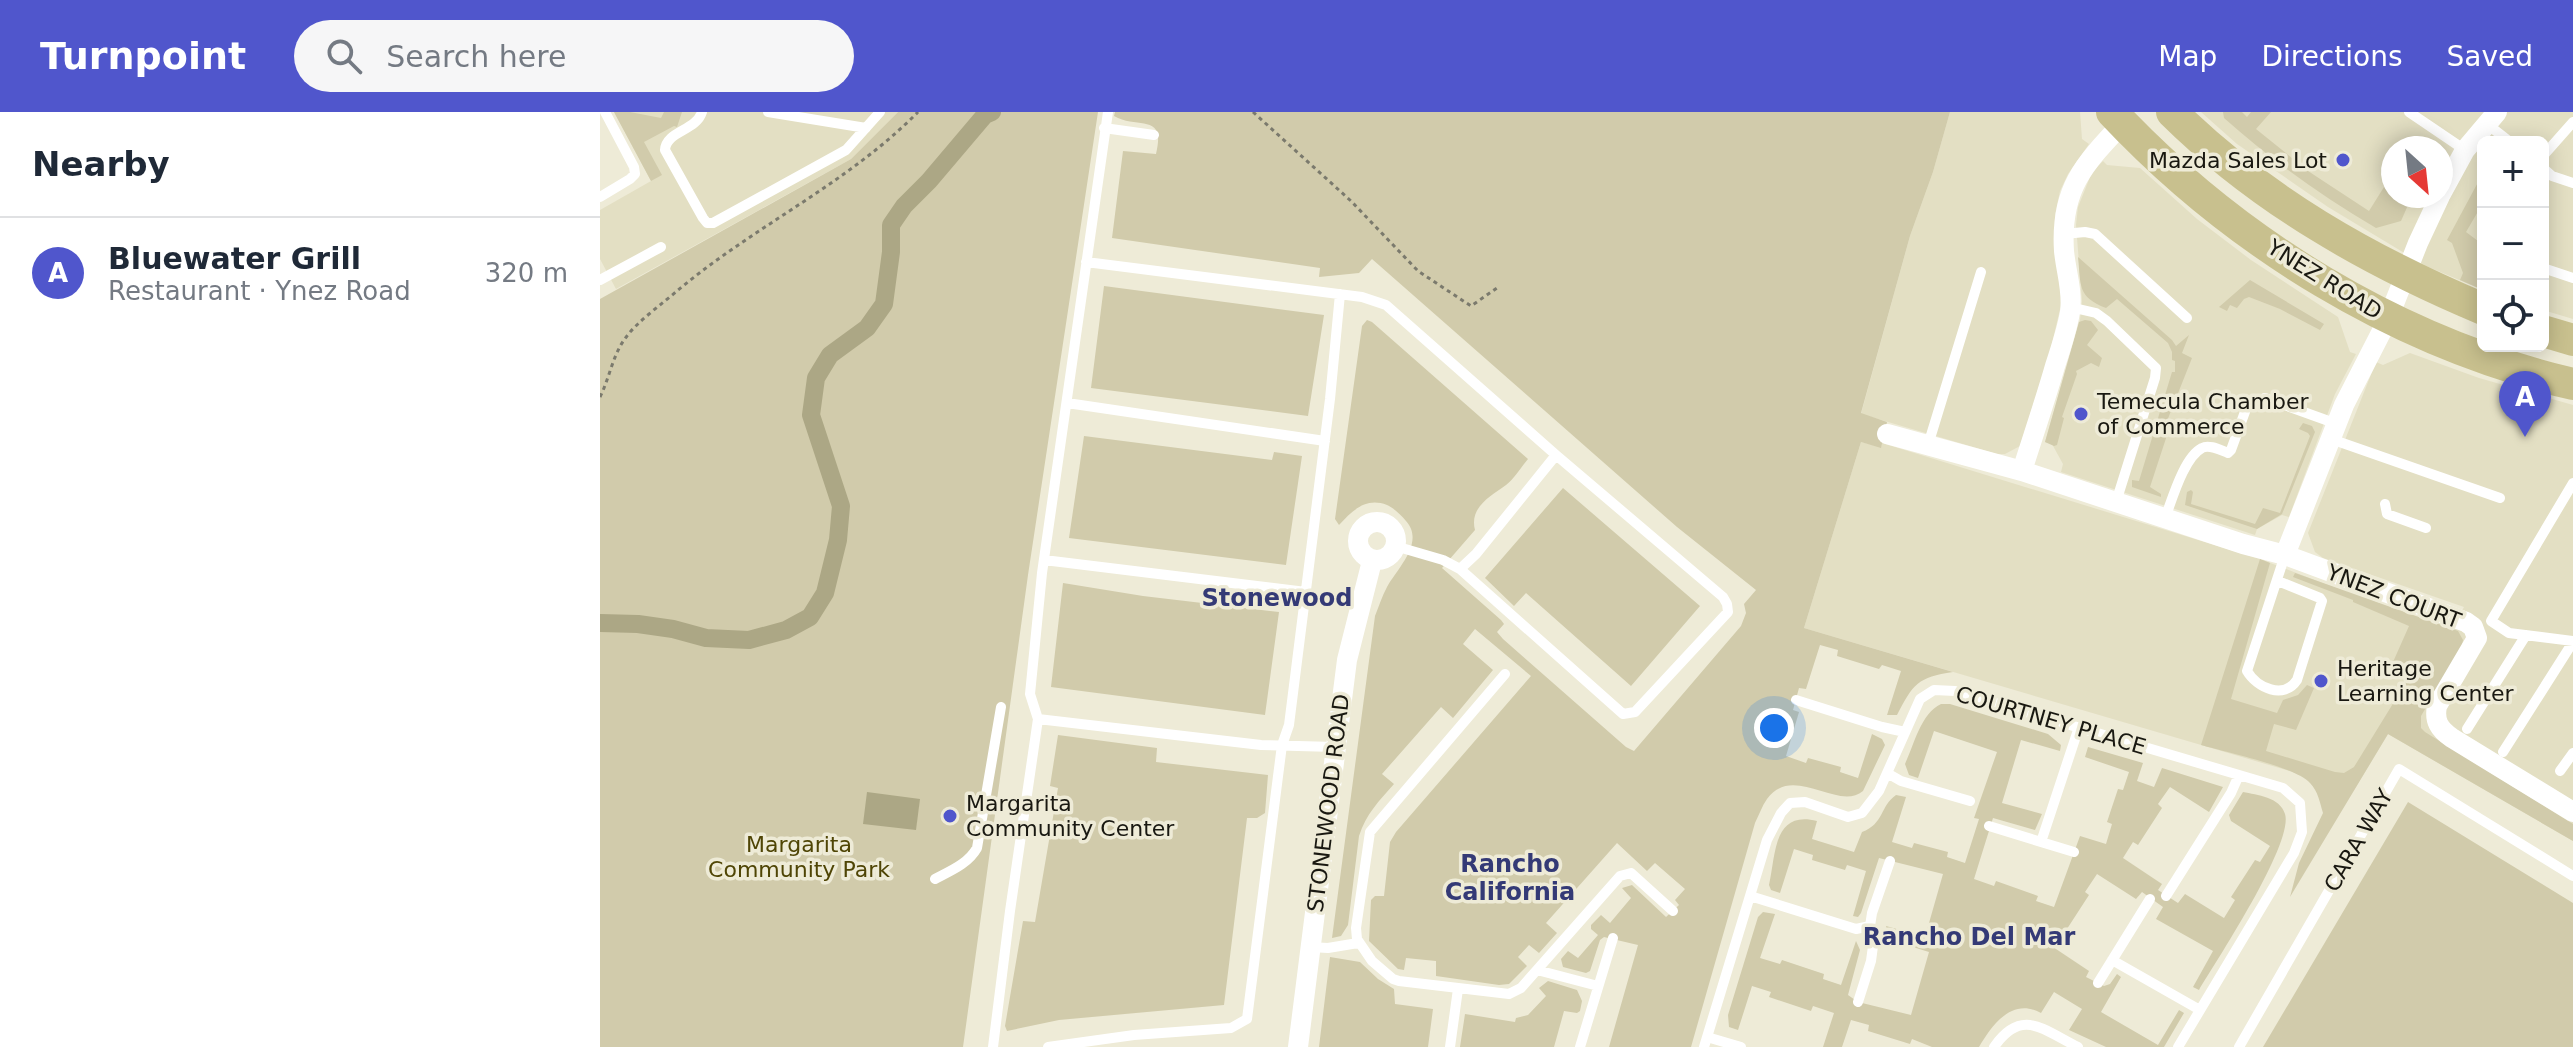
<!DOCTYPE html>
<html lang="en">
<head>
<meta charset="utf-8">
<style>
	body { margin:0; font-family:"DejaVu Sans",sans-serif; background:#f6f6f7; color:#1f2937 }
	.controls { position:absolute; right:24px; top:24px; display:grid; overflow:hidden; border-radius:12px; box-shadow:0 4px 20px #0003 }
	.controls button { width:72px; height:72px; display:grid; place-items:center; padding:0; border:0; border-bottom:2px solid #e0e1e3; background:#fff; color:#1f2937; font:40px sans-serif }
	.compass { position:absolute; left:1781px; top:24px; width:72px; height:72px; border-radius:50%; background:#fff; box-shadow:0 4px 20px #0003; rotate:153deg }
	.you { position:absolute; left:1174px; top:616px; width:28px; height:28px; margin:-20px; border:6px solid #fff; border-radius:50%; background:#1a73e8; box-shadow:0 0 0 12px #1a73e833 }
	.badge { display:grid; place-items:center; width:52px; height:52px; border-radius:50%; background:#5056cc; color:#fff; font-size:26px; font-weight:700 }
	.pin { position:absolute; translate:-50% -66px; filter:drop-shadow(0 2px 4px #0008) }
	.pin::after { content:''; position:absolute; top:42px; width:28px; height:24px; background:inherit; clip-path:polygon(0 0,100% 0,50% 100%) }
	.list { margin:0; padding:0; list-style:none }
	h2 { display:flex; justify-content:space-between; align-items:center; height:104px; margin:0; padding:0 32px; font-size:34px }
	h2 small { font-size:26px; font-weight:400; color:#747a83 }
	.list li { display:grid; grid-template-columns:52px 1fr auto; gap:24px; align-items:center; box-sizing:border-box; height:112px; padding:0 32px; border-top:2px solid #e0e1e3 }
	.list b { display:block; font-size:30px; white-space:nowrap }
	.list p { margin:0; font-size:26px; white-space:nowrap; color:#747a83 }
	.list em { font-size:26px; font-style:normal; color:#747a83 }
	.icon { flex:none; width:44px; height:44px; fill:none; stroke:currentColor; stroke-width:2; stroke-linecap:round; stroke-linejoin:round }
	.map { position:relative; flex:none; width:1973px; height:935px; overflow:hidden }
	header { display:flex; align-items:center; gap:48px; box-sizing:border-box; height:112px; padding:0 40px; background:#5056cc; color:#fff }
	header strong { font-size:38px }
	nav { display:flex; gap:44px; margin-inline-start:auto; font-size:28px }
	.search { width:560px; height:72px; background:#f6f6f7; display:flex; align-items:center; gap:20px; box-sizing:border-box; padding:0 28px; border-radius:44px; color:#747a83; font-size:30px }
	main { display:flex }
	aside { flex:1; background:#fff }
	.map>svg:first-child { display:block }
</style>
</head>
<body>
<header>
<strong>Turnpoint</strong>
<div class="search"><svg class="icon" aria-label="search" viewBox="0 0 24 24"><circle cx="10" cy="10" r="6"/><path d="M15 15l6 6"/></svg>Search here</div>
<nav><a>Map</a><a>Directions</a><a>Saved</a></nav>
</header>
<main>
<aside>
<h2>Nearby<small></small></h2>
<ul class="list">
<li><span class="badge">A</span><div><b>Bluewater Grill</b><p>Restaurant · Ynez Road</p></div><em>320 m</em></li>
</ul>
</aside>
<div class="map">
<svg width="1973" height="935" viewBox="0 0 1973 935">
	<rect width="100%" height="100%" fill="#eeebd7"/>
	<path fill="#e3dfc3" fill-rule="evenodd" d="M14,0H298L251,47L16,177L0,147V98L51,69Z
		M1350,0H1480L1482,27L1489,32L1468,62L1460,79L1455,103V138L1461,176V193L1449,244L1420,334L1405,342H1397L1261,302L1310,124L1333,60Z
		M1601,0H1973V207L1943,198V30H1883V178L1826,154L1728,95L1637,32ZM1793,36H1841V84H1793Z
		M1503,49L1507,53L1540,56L1597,107L1651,148L1738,205L1750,240L1756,242L1735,282L1689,405L1682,403L1657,417L1655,423L1461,360L1463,352L1452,332L1445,330L1480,208L1482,189L1476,113L1478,95L1492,60Z
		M1810,241L1879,266L1973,293V729L1788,622L1754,678L1204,516L1261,330L1281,335L1282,331L1660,447L1775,491L1853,516L1864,495L1723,446L1715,440L1708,421L1776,250L1783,253Z"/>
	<path fill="#d1cbab" d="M14,0H30L61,6L64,0H82L77,15L74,14L44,30L62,63L51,69Z
		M298,0H498L428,463L363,935H0V187L251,47Z
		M515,0H1350L1333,60L1310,124L1261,301L1287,310L1281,336L1261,330L1204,516L1353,560C1318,565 1313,572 1297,603H1287L1301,559L1282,553L1279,557L1237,544L1238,538L1220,533L1206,577L1199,576L1193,598L1199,600L1186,644L1206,651L1208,646L1241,655L1240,660L1258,666L1272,622L1282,627L1285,633L1263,679C1238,700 1193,651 1167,687C1162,694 1159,703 1155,711L1091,935H1009L1038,833L1004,825L1000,828L990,859L986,861L963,855L961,847L968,839L978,846L998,823L991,817V813L1001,803L1010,811L1031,786L1022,776L1032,773L1066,805L1079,793L1075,788L1085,777L1055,751L1047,759L1017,731L946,811L957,821L939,841L929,833L918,845L927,854L909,872L899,873L836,864V849L806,846L804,858L798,857L769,829L771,788L775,784H784L790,730L796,720L931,564L875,517L863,532L893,558L853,606L841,595L782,662L794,672C779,689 766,702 759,724L748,813L741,824L732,826L775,504C779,494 782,484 787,475C798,456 825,430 806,409C801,403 794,396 787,393C766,385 753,398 739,413L735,407L762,214L767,208L772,210L928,347C921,355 914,367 906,373C891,384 869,395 875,418L842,456L901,508L904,512L897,520L903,527L1026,635L1034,639L1141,514L1146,501L1144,492L1156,478L1077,415L772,147L759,161L719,165L720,156L512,126L523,39L556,42C566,0 539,18 514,4Z
		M1623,0H1642L1647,5L1651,0H1671L1656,17L1708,59L1769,99L1784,75L1793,77V84H1812L1801,109L1776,116C1722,84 1671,48 1624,6Z
		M1883,61V91L1866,120L1878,129L1882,143L1878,153L1883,156V178L1860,168L1863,161L1852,131L1847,128Z
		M1478,145L1572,228L1576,234L1589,223L1582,241L1592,246L1567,309L1571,311L1550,375L1561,382V385L1532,375V368L1539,369L1572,260H1575V249L1572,248V240L1568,231L1517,187L1506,196C1477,185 1481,173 1478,145Z
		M1650,168L1724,212L1720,218L1680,197L1649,185L1644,187L1637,196L1630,193L1627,199L1619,195Z
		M504,174L724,203L708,304L491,276Z
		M1485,208L1491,209L1498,218L1487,233L1502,246L1499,255L1491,251L1476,259L1477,262L1462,305L1464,306L1457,333L1454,334L1445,330L1479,210Z
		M1703,311L1712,314L1715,320L1682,402L1657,417L1585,393L1587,380L1591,378L1593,380L1591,392L1655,412L1663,396L1680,401L1710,324L1708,321L1699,317Z
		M484,324L672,348L674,340L702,344L686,453L469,426Z
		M963,376L1100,494L1031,574L926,481L914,494L885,466Z
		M1660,447L1670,451L1631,587L1677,601L1683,588L1698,583L1707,573L1714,576L1696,618L1674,612L1666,639L1735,660L1744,661L1754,655L1813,559L1793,550L1809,514L1753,490V488L1693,465L1695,461L1858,519L1863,528L1862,534L1821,604V616L1825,620L1973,712V729L1788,622L1690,785L1699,751L1723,701C1720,691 1718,679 1710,671C1696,655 1625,640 1601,633Z
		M463,471L543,484L679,500L665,603L451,575Z
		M1341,592H1350L1448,622L1461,633L1460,639L1421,628L1402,691L1442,702L1435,718L1393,706L1374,767L1394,774L1396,769L1438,784L1436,789L1454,795L1480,724L1506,732L1512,712L1507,710L1518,677L1523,678L1529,660L1485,645L1488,635L1543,651L1537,669L1554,675L1562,656L1623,675L1609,700L1570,675L1558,692L1562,696L1538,733L1533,730L1523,746L1562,772L1558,778L1578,791L1585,782L1624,806L1635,788L1631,785L1655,748L1660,750L1670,734L1631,709L1629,703L1643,680C1657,683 1680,685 1685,702C1694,731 1617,848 1599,878L1593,875L1613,839L1556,807L1563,795L1542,780L1536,787L1497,762L1485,780L1489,783L1465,820L1460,818L1450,833L1489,859L1486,865L1504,874L1510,872L1517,862L1521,865L1501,900L1558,933L1579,898L1584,901L1564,935H1506L1469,918L1482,897L1454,880L1441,901C1412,885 1392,913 1379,935H1332L1312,927L1310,932L1268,919L1269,913L1251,908L1242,935H1223L1234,901L1213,894L1211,899L1169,885L1171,880L1152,874L1138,918L1129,915L1128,903L1158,805L1163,800L1175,802L1160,846L1180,852L1182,848L1224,862L1223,867L1241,873L1256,829L1260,838L1248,883L1258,890L1311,903L1329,840L1290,828L1286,814L1325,825L1343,762L1279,746L1261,801L1258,805L1253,804L1266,759L1247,753L1245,758L1212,748L1213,743L1194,737L1180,781L1171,778L1169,773C1176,742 1173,698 1217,709L1212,727L1254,740L1262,720C1284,712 1280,694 1296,683L1306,685L1292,730L1312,736L1314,731L1348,740L1347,745L1365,751L1379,707L1374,706L1397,640L1334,619L1318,666L1309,663L1305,652C1314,633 1321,601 1341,592Z
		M458,623L557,636L556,650L668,663L665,701L657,706H647L624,893L459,908L407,919L405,914L423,809L435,810L458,676L450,674Z
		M1808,690L1973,791V935H1663Z
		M730,845L760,850L778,867L794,877L795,892L833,897L828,935H719Z
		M948,869L977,878L982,889L980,899L977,901L964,899L954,935H860L865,902L915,910L916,906L928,903L946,884L939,876Z"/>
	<path fill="#aca785" d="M267,680L320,687L316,718L263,712Z"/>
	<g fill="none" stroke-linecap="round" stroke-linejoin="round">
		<path stroke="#aca785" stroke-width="18" d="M0,511L38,512L73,517L106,526L149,528L186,518L210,505L225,481L238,428L241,394L211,303L216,266L230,243L267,216L284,192L291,140V113L304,94L329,69L385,3L392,0"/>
		<path stroke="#7b7a6d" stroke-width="3" stroke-dasharray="4 4" stroke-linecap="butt" d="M653,0L751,89L818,159L871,194L897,176
			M0,285C10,265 13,241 27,224C37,210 63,191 77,179C154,114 247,72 318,0"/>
		<path stroke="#fff" stroke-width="10" d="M102,0C96,19 66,19 65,38L103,106L107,111H113L246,38L280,0
			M168,0L266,16
			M1809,0L1865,38
			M1887,12L1910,30
			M504,16L554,23
			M1943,44L1973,10
			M1943,56L1952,64L1973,71
			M0,85L30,67L35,62L34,55L5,0
			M1464,122L1485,120L1495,122L1587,206
			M486,150L762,185L786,193L956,343L1123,485L1127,492L1128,500L1035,600L1023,602L860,457L843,448L795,434
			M1943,156L1973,166
			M0,168L61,135
			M1470,195L1496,201L1507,209L1556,256L1555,266L1516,390
			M467,291L725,329
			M1731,327L1900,386
			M1328,333L1381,160
			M1973,371L1891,509L1909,521L1973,529
			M1785,392L1787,402L1826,416
			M1565,406C1572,388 1584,345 1602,336C1609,332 1620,338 1628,341L1631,338L1646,297L1650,292L1665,286L1737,312
			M444,448L706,480
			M860,457L876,442L956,343
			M1678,469L1720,486L1722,489L1697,568C1684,588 1657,576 1647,559L1685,443
			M905,562L770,720L756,816L757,827L772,849L793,867L799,869L909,882L921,876L1020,764L1031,761L1073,799
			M1196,588L1282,615L1305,620
			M438,607L661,633L735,635
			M1867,617L1926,523
			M1903,640L1973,530
			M1960,659L1973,641
			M1287,661L1301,669L1370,689
			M1389,714L1474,740
			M1441,730L1479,615
			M335,767C350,759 368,752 377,736L401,595
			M1150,784L1256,817L1270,814
			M1566,784L1631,681L1639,663
			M710,835L728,836L758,831
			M1512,848L1600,898
			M937,858L998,874
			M1498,871L1550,787
			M1258,890L1271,849L1273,834L1270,814L1272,801L1290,749
			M1107,925L1141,935
			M393,935L410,799L438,607L430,582L442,461L508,0
			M448,935L534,923L631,916L647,907L682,633L689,613L730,287L740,182
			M850,935L858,877
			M980,935L1013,826
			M1104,935L1167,728L1181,701L1190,691L1205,690L1248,705L1262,701L1279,679L1320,587L1334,578L1355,579L1683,676L1700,691L1702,720L1694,741L1578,935
			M1394,935C1422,895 1443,918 1478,935
			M1639,935L1799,657L1973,764"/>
		<path stroke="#fff" stroke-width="20" d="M1841,82L1865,38L1897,0
			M1287,322L1422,359L1643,432L1685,443L1866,510L1873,515L1877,526L1837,594C1834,609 1839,617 1852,626L1973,700
			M1422,359C1433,324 1445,289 1455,254C1461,236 1467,218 1470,200C1473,179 1466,160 1464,139C1460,78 1483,53 1523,11
			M758 429a19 19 0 1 1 38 0a19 19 0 1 1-38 0Z
			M1685,443L1744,293L1788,207L1818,131L1840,84
			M698,935L747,548L772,449"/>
		<path stroke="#c8c08e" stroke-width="32" d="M1512,0C1635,131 1798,231 1973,272
			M1572,0C1661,88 1769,149 1883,197
			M1943,219L1973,228"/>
	</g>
	<g fill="#5056cc" stroke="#eeebd7" stroke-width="3">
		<circle cx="1743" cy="48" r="8"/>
		<circle cx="1481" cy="302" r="8"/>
		<circle cx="1721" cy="569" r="8"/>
		<circle cx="350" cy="704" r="8"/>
	</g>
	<g text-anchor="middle" stroke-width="7" stroke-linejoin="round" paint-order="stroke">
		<g font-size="22" fill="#191811" stroke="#eeebd7" text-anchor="start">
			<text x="1727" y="56" text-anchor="end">Mazda Sales Lot</text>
			<text x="1497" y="297">Temecula Chamber<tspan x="1497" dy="25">of Commerce</tspan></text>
			<text x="1737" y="564">Heritage<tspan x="1737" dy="25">Learning Center</tspan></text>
			<text x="366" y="699">Margarita<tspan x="366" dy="25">Community Center</tspan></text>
		</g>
		<g font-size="22" fill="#191811" stroke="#eeebd7">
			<text transform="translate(1725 167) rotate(32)" y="8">YNEZ ROAD</text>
			<text transform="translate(1794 484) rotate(21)" y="8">YNEZ COURT</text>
			<text transform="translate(1451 608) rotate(16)" y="8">COURTNEY PLACE</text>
			<text transform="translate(728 691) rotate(-83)" y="8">STONEWOOD ROAD</text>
			<text transform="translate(1758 728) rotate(-60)" y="8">CARA WAY</text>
		</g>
		<g font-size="22" fill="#4f4505" stroke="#eeebd7">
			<text x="199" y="740">Margarita<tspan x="199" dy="25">Community Park</tspan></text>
		</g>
		<g font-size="24" font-weight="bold" fill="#343a76" stroke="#eeebd7">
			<text x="677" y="494">Stonewood</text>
			<text x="910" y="760">Rancho<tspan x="910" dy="28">California</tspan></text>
			<text x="1369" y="833">Rancho Del Mar</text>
		</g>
	</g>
</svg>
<div class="controls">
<button>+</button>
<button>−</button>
<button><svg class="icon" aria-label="locate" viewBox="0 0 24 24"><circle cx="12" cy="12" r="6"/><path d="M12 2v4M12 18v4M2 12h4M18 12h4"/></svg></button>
</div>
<svg class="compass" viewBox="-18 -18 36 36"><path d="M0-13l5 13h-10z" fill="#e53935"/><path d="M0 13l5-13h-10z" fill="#747a83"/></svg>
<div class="you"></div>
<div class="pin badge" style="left:1925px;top:325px">A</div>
</div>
</main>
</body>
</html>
